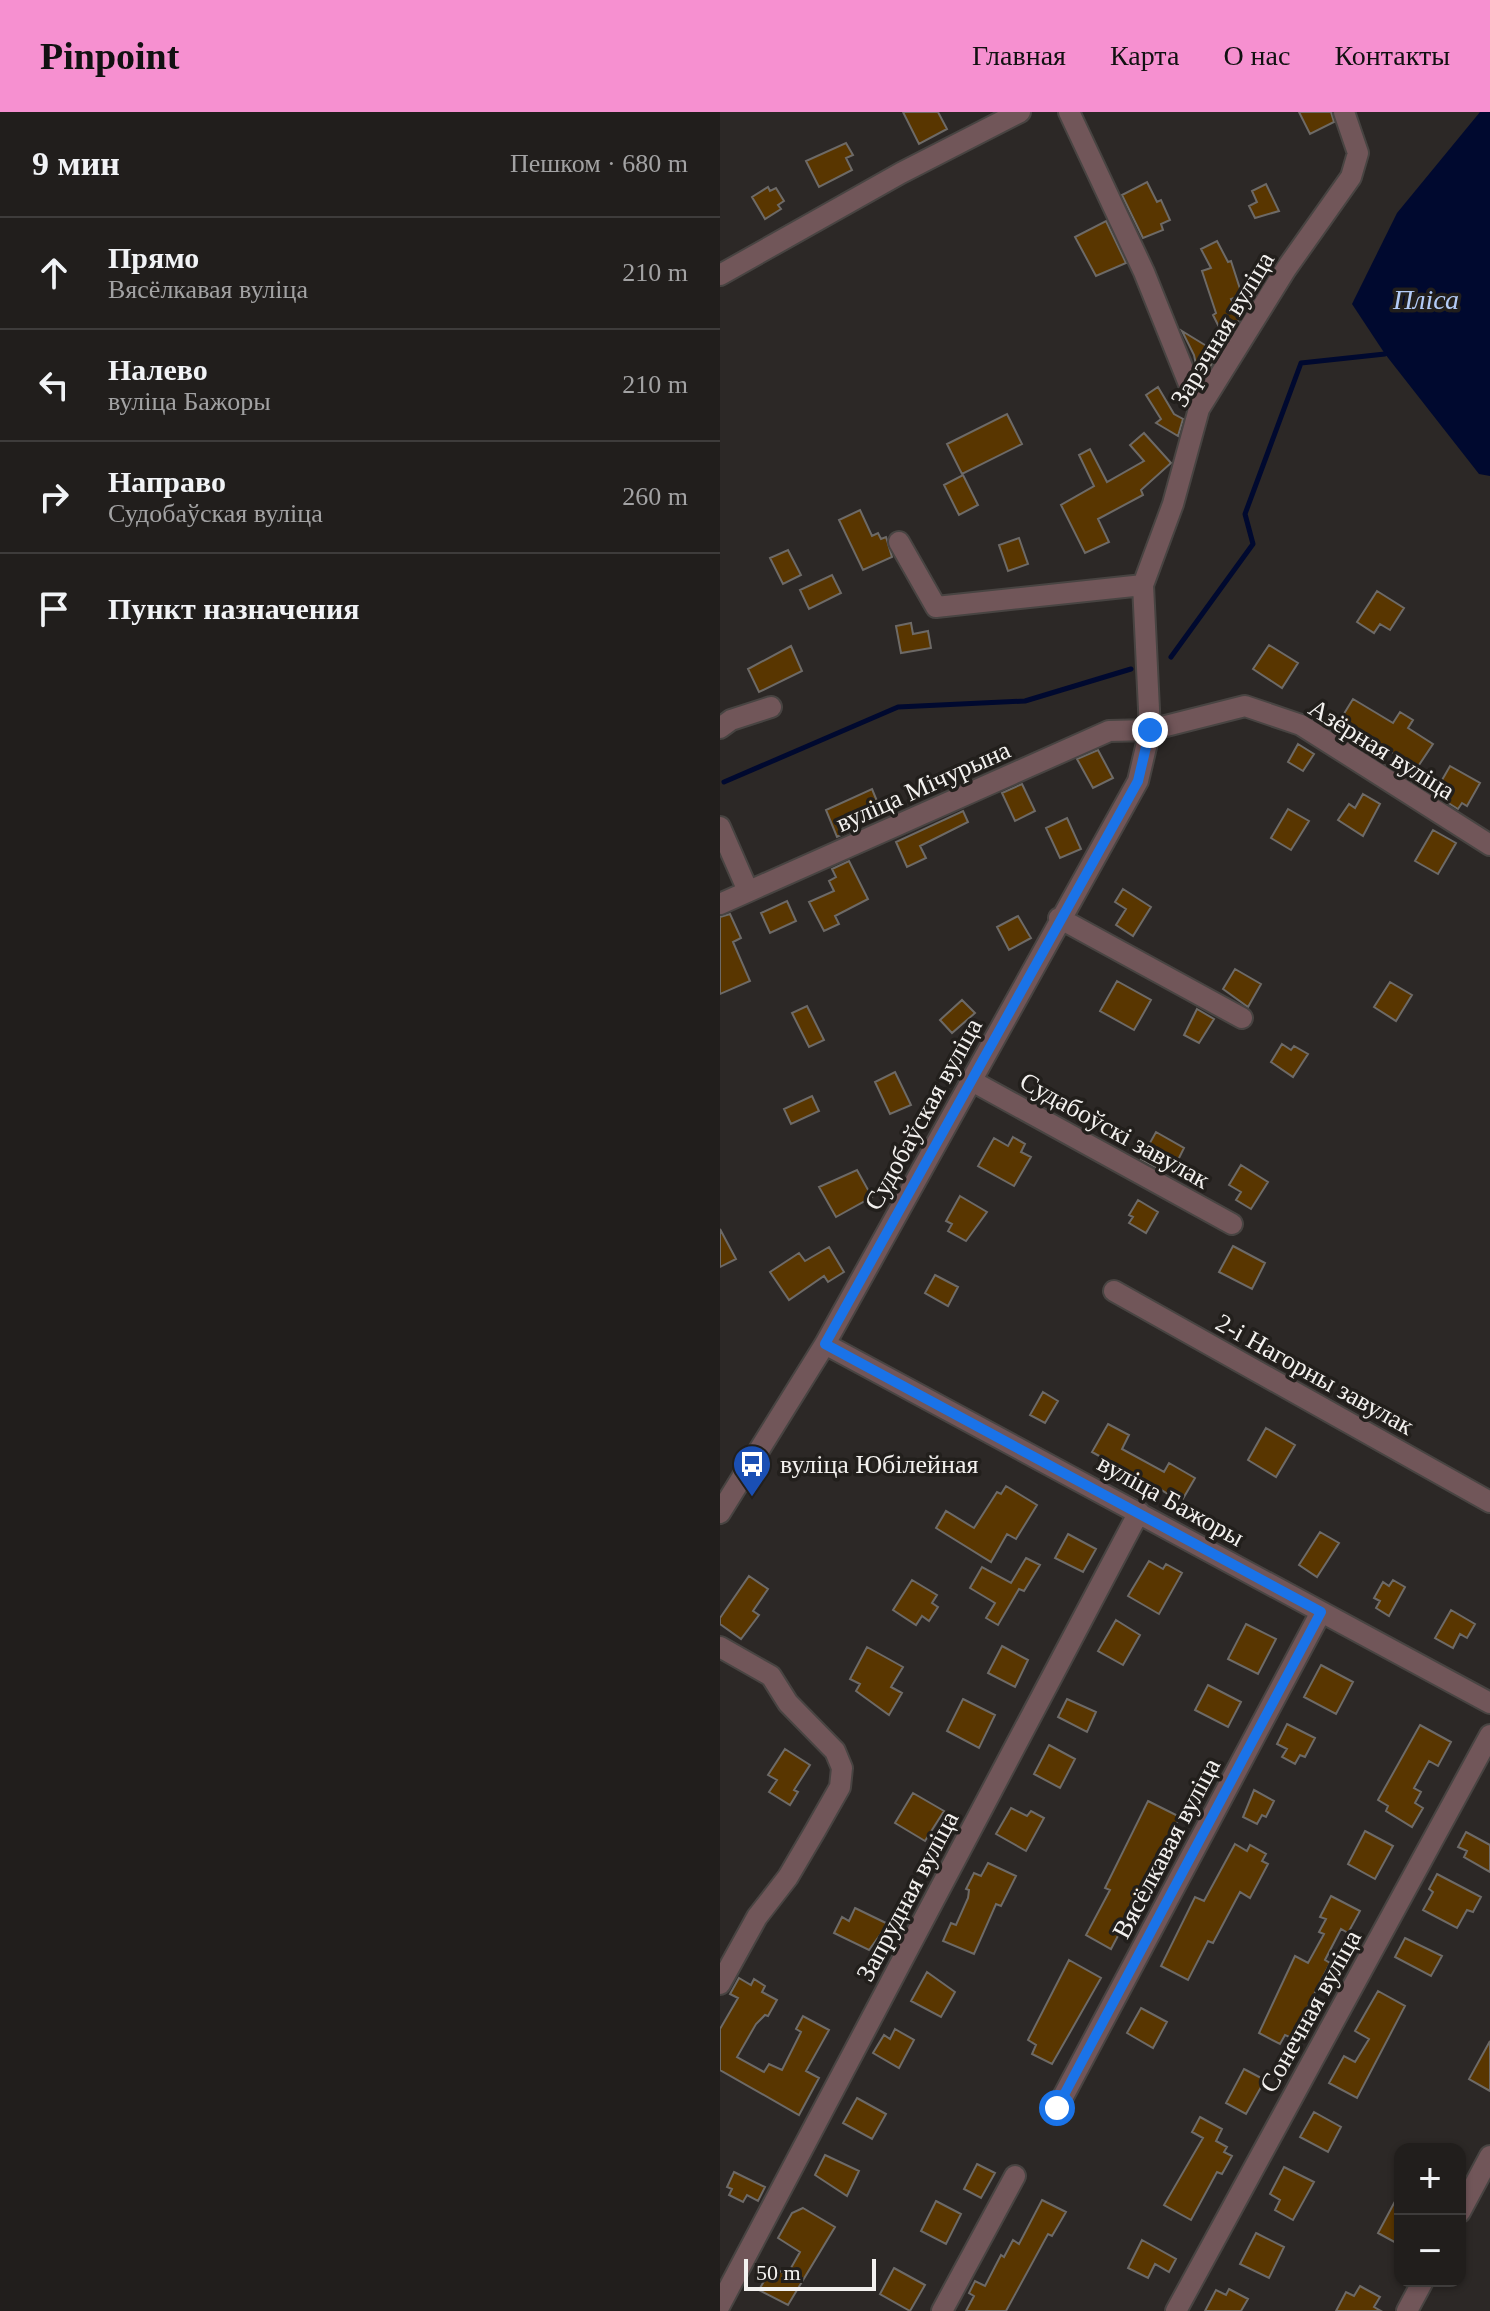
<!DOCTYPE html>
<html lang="ru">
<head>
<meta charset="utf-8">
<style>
	body { margin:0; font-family:"Times New Roman",serif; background:#2d2b29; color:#f1f3f6 }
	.controls { position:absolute; right:24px; bottom:24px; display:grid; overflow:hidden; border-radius:16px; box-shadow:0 2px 6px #0004 }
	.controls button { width:72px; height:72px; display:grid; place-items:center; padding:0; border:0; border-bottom:2px solid #3e3c3b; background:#211e1c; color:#f1f3f6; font:40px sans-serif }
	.scale { position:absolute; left:24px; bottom:20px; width:132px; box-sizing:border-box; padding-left:8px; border:4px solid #f3f1ef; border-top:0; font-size:22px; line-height:28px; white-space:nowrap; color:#f3f1ef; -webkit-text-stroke:6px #221f1c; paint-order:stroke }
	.stop { position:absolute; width:24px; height:24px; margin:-18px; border:6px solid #1a73e8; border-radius:50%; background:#fff }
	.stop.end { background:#1a73e8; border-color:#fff; box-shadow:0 2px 8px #0008 }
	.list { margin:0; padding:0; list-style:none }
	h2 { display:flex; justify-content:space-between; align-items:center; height:104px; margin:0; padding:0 32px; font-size:34px }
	h2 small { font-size:26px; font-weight:400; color:#a2a2a3 }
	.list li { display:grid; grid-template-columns:52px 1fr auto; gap:24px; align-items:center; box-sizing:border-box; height:112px; padding:0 32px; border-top:2px solid #3e3c3b }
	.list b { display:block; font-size:30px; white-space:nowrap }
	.list p { margin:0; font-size:26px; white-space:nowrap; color:#a2a2a3 }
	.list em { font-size:26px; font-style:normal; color:#a2a2a3 }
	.icon { flex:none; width:44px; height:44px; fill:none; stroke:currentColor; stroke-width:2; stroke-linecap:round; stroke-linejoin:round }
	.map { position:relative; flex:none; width:770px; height:2199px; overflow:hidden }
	header { display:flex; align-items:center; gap:48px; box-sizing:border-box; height:112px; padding:0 40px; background:#f690d0; color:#111 }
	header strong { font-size:38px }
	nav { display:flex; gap:44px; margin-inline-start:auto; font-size:28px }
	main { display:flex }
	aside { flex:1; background:#211e1c }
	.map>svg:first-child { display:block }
</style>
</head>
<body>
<header>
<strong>Pinpoint</strong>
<nav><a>Главная</a><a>Карта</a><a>О нас</a><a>Контакты</a></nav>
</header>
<main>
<aside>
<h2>9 мин<small>Пешком · 680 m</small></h2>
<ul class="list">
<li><svg class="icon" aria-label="ahead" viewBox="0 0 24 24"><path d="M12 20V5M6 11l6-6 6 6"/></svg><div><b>Прямо</b><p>Вясёлкавая вуліца</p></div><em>210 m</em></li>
<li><svg class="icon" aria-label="left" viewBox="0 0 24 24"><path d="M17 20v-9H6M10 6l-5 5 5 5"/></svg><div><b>Налево</b><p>вуліца Бажоры</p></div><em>210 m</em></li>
<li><svg class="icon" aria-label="right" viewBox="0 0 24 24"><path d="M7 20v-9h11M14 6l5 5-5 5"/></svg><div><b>Направо</b><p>Судобаўская вуліца</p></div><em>260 m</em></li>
<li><svg class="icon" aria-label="arrive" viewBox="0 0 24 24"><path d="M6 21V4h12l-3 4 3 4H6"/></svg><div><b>Пункт назначения</b></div></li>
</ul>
</aside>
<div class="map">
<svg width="770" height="2199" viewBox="0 0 770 2199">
	<rect width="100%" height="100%" fill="#2c2826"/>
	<path fill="#00092f" d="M760,0H770V364L759,362L665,242L632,192L677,101Z"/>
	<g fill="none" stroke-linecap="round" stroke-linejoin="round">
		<path stroke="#00092f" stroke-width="5" d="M451,545L533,432L525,402L581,251L665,242
			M4,670L178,595L305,589L411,557"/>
	</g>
	<path fill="#593600" stroke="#6d6a67" stroke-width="2" d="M183,0H218L227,17L199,32Z
		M579,0H611L614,10L590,22Z
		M126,31L133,43L126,46L132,58L99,75L86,49Z
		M427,70L437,90L441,88L450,108L441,112L443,118L423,126L402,83Z
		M546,72L559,99L535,106L529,94L537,90L532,79Z
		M48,75L50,79L56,76L64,89L58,93L61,97L45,107L32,85Z
		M386,109L406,151L376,164L355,125Z
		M497,129L508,150L511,149L522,183L511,187L520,206L513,218L503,223L493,203L496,201L482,159L491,156L481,137Z
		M462,219L498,241L486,262L477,257L474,243Z
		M438,275L454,302L463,307L458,324L436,311L441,307L426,283Z
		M287,302L302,332L242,362L227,332Z
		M424,321L451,351L421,378L423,383L378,407L389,430L365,441L341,393L374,374L359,343L370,337L387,370L424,349L410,333Z
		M243,363L258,393L239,403L224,373Z
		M140,398L152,424L158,421L161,427L166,425L172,445L143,458L119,408Z
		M299,426L308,452L288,459L279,433Z
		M68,438L81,463L63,472L50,446Z
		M112,463L121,481L89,497L80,478Z
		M657,479L684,496L670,518L660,512L654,521L637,510Z
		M191,511L193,522L208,519L211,536L181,541L176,514Z
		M549,533L578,551L562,576L533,557Z
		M71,534L82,559L39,580L28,557Z
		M633,587L673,611L680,600L693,608L688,616L713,632L697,656L644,623L638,633L614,618Z
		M578,632L594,642L583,659L568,650Z
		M378,638L393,666L373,676L357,647Z
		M730,654L760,671L747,694L742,691L738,697L714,682Z
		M302,672L315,699L295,709L282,681Z
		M152,677L159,694L125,707L130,719L117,725L106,698Z
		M643,682L660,692L643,724L618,708L629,692L635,696Z
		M568,697L589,709L571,738L551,726Z
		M243,699L248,710L200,734L206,746L187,755L176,730Z
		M347,706L361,737L340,746L326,716Z
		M713,718L736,731L718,762L695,749Z
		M129,749L148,787L115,804L119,812L104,819L89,790L114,779L109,769L116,765L112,757Z
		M403,777L431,795L413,824L396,813L406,797L395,790Z
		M67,789L76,809L50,821L41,801Z
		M10,802L21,826L13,830L30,869L0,882V805Z
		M298,804L311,826L289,838L277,815Z
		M515,857L541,872L528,895L503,877Z
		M397,869L431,888L414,918L380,899Z
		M670,870L692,883L676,909L654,895Z
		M242,888L255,901L232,921L220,908Z
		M87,894L104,928L89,935L72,901Z
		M477,897L494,907L479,931L464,923Z
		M562,932L571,938L574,934L588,942L573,965L551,950Z
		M175,960L191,993L170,1002L155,970Z
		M92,984L99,999L71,1012L64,997Z
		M436,1020L464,1036L458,1048L450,1043L441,1058L421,1047Z
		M293,1025L305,1032L301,1040L311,1045L294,1074L258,1054L274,1026L288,1034Z
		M521,1053L548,1070L531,1097L516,1088L521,1080L509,1073Z
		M137,1058L152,1085L116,1105L99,1075Z
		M240,1084L267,1100L246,1129L228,1119L232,1112L226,1109Z
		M418,1088L438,1100L426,1121L409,1111L413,1105L409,1103Z
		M0,1117L16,1147L0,1155Z
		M513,1134L545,1151L532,1177L499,1160Z
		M109,1135L124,1160L108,1170L104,1164L69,1188L50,1160L79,1141L85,1149Z
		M215,1163L238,1175L228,1194L205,1181Z
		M323,1280L338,1289L325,1311L310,1303Z
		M388,1312L409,1323L402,1337L444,1360L449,1351L475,1366L461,1390L430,1371L423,1383L406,1374L412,1362L372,1340Z
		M546,1316L575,1333L556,1365L528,1348Z
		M286,1374L317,1393L296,1427L287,1422L271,1450L216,1416L226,1399L254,1416L277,1380L281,1382Z
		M600,1420L619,1431L597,1465L579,1453Z
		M348,1422L376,1437L363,1460L335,1446Z
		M306,1446L320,1453L304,1479L299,1477L278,1513L266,1506L275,1491L250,1476L262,1455L291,1471Z
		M429,1449L443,1457L446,1452L462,1461L439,1502L408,1484Z
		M29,1464L48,1477L33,1499L39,1503L21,1527L0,1512V1506Z
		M192,1468L217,1483L212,1491L218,1495L209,1509L202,1504L196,1513L173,1498Z
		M673,1468L685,1475L669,1504L656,1496L660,1489L654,1486L663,1470L669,1474Z
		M731,1498L755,1512L747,1526L740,1522L733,1536L715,1526Z
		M396,1508L420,1523L403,1553L378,1539Z
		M526,1512L556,1527L538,1562L508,1547Z
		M282,1534L308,1548L295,1575L268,1561Z
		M147,1535L183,1555L171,1575L182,1581L169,1603L136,1579L140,1572L130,1567Z
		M601,1553L633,1570L616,1602L584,1585Z
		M488,1573L521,1590L508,1615L475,1598Z
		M243,1587L275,1603L259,1636L227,1619Z
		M347,1587L376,1600L367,1620L338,1605Z
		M567,1612L595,1626L585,1645L580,1643L575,1652L562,1645L567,1637L557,1632Z
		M700,1613L731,1630L718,1654L709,1649L694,1676L701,1680L695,1691L703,1696L692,1715L666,1699L668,1694L658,1688Z
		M329,1633L355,1647L340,1676L314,1662Z
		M65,1637L90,1653L74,1678L78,1680L70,1693L49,1680L57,1668L48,1663Z
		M534,1678L554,1689L546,1705L542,1703L537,1712L523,1705Z
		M193,1681L224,1699L205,1729L175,1711Z
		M428,1689L460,1705L391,1837L366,1823L390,1778L385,1776Z
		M291,1696L307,1704L311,1699L324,1706L306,1739L276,1722Z
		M645,1719L673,1734L655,1767L628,1752Z
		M746,1720L770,1733V1760L744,1745L747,1739L738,1735Z
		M515,1732L527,1739L530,1733L546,1742L542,1749L548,1752L530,1786L520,1780L493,1831L488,1829L468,1868L441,1854L475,1785L484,1789Z
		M268,1751L296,1764L281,1794L276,1792L254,1842L223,1829L231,1811L236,1813L248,1786L249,1778L246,1777L254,1761L261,1764Z
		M717,1762L761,1785L753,1800L747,1798L737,1816L703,1798L713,1780L709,1777Z
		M611,1784L640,1799L628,1821L621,1817L605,1848L610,1851L572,1926L565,1923L560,1932L539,1921L575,1844L588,1851L604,1822L599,1820L606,1807L600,1805Z
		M135,1796L168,1812L149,1838L114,1821L122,1805L129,1809Z
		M685,1826L722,1844L711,1864L675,1845Z
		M349,1848L381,1866L332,1952L312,1942L316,1933L308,1928Z
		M207,1860L235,1880L221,1905L191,1889Z
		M19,1866L31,1873L34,1867L45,1874L42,1880L57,1888L48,1904L45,1903L36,1912L17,1945L44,1960L49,1952L62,1958L81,1920L76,1917L83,1904L109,1918L86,1959L99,1966L79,2003L0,1958V1917L18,1886L10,1882Z
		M658,1879L685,1894L637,1986L609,1971L624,1944L635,1950L649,1927L635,1919Z
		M421,1896L447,1910L433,1936L407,1921Z
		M175,1917L194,1928L179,1956L153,1941L164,1923L170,1927Z
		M770,1929V1979L749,1967Z
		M524,1957L545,1968L526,2002L506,1991Z
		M137,1986L166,2002L152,2027L123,2011Z
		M594,2000L621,2015L608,2040L580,2025Z
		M480,2005L502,2017L496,2029L507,2035L504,2040L512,2044L502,2062L497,2060L471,2108L444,2093L483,2026L472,2020Z
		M105,2043L139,2059L127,2084L95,2063Z
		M257,2052L275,2061L261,2086L244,2077Z
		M564,2055L594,2070L573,2108L555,2098L560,2088L550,2082Z
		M14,2060L45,2075L38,2089L27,2083L23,2090L9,2083L12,2077L7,2075Z
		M680,2080V2133L658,2121Z
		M322,2088L346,2100L332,2124L328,2122L286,2199H246L254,2184L249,2181L255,2169L265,2174L281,2143L284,2145L293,2128L299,2132Z
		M216,2089L241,2102L226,2132L201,2119Z
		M83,2096L115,2115L68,2193L39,2178L52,2155L67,2163L80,2140L58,2126L72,2101Z
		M536,2121L564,2135L549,2166L520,2152Z
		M422,2128L456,2147L449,2160L435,2152L428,2166L408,2156Z
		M174,2156L205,2173L190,2199L160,2182Z
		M640,2174L660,2185L654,2195L661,2199H616L626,2180L634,2184Z
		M509,2177L528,2187L521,2199H485L496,2178L506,2183Z"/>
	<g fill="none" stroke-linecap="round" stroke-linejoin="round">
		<defs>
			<path id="minor" d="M349,0L424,160L479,297
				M0,163L181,61L300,0
				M179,430L216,495L423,473
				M0,616L11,608L51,595
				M0,715L28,779
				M0,792L389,619L430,618L525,594L581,613L770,733
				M339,806L522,906
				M252,969L512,1112
				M394,1179L770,1390
				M105,1232L770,1591
				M0,1401L105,1232L418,669L430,618L423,473L453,392L479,297L566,157L631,65L638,41L624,0
				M0,1535L51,1564L68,1591L115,1639L122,1656L120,1675L95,1719L68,1765L37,1805L0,1872
				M337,1996L601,1500
				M740,2100L770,2044
				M0,2193L419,1400
				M222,2199L295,2064
				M456,2199L770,1623
				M687,2199L703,2169"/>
		</defs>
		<use href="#minor" stroke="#484442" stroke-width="24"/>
		<use href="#minor" stroke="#715659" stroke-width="20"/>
	</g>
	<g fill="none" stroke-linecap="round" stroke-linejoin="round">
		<path stroke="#1a73e8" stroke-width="10" d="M337,1996L601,1500L105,1232L418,669L430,618"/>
	</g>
	<defs>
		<symbol id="bus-pin" viewBox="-11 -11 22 30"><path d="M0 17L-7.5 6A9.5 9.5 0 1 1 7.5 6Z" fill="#1a4fb4" stroke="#221f1c"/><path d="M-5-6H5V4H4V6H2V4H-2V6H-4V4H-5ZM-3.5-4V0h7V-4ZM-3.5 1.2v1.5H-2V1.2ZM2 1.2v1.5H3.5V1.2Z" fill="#fff"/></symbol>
	</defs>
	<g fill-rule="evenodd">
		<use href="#bus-pin" x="10" y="1330" width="44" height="60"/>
	</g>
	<g text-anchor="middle" stroke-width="7" stroke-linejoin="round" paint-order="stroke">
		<g font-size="26" fill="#f3f1ef" stroke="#221f1c">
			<text transform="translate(502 217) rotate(-59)" y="9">Зарэчная вуліца</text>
			<text transform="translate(662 637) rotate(32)" y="9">Азёрная вуліца</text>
			<text transform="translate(203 674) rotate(-24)" y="9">вуліца Мічурына</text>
			<text transform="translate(203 1002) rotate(-61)" y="9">Судобаўская вуліца</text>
			<text transform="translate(395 1018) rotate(29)" y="9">Судабоўскі завулак</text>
			<text transform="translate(595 1262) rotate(29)" y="9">2-і Нагорны завулак</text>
			<text transform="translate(451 1388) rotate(29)" y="9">вуліца Бажоры</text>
			<text transform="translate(446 1736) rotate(-62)" y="9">Вясёлкавая вуліца</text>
			<text transform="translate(187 1784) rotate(-62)" y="9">Запрудная вуліца</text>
			<text transform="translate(590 1899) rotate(-61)" y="9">Сонечная вуліца</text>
		</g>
		<g font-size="26" fill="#f3f1ef" stroke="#221f1c" text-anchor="start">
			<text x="60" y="1361">вуліца Юбілейная</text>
		</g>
		<g font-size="28" font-style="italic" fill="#b3cbf6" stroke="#221f1c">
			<text x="706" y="197">Пліса</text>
		</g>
	</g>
</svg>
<div class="controls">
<button>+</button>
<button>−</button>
</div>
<div class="scale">50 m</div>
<div class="stop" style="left:337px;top:1996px"></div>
<div class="stop end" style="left:430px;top:618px"></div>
</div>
</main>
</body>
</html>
